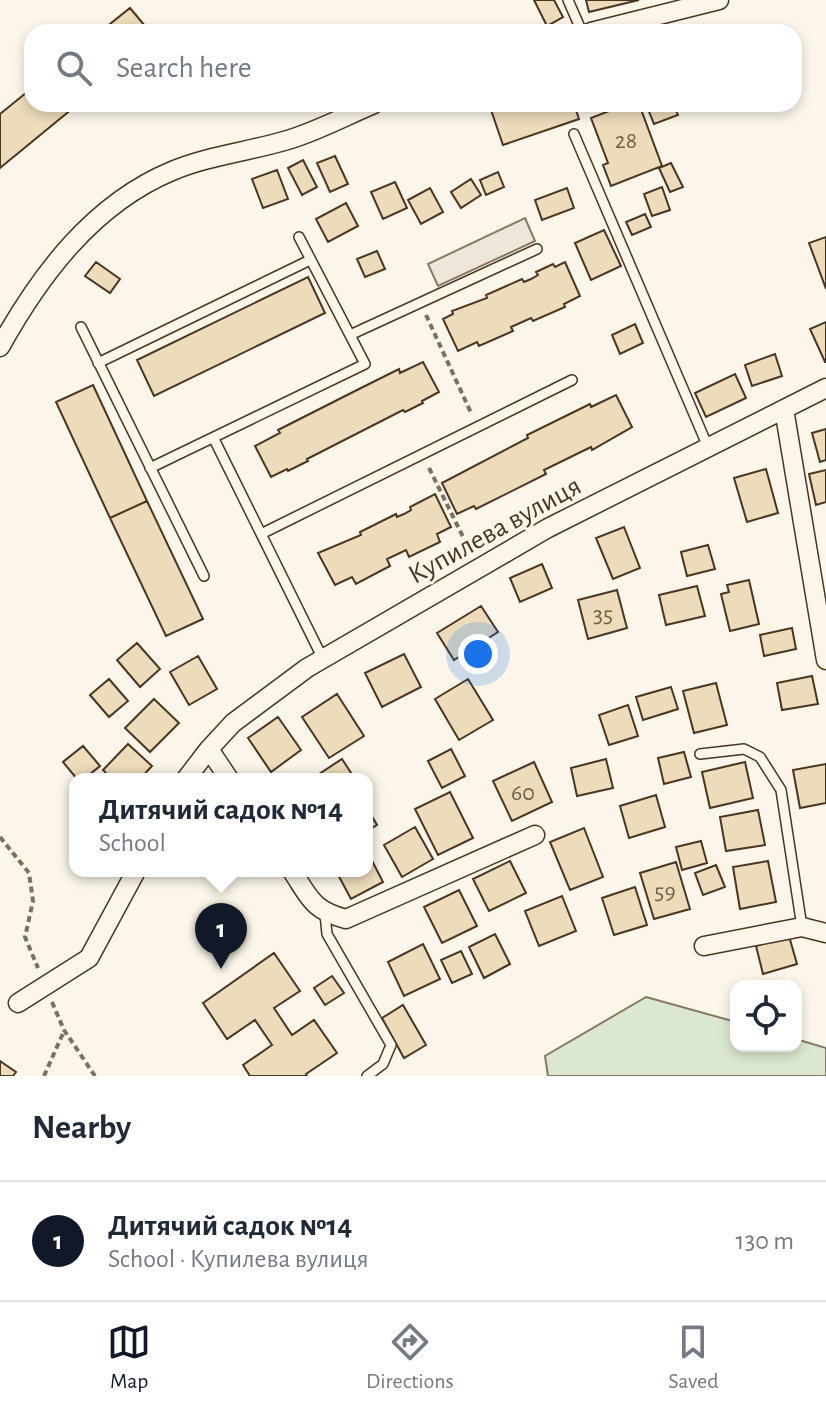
<!DOCTYPE html>
<html lang="en">
<head>
<meta charset="utf-8">
<style>
	body { margin:0; font-family:"Alegreya Sans",sans-serif; background:#f2f2f3; color:#1f2937 }
	.controls { position:absolute; right:24px; bottom:24px; display:grid; overflow:hidden; border-radius:16px; box-shadow:0 4px 12px #0003 }
	.controls button { width:72px; height:72px; display:grid; place-items:center; padding:0; border:0; border-bottom:2px solid #e0e1e3; background:#fff; color:#1f2937; font:40px sans-serif }
	.you { position:absolute; left:478px; top:654px; width:28px; height:28px; margin:-20px; border:6px solid #fff; border-radius:50%; background:#1a73e8; box-shadow:0 0 0 12px #1a73e833 }
	.badge { display:grid; place-items:center; width:52px; height:52px; border-radius:50%; background:#111827; color:#fff; font-size:26px; font-weight:700 }
	.pin { position:absolute; translate:-50% -66px; filter:drop-shadow(0 2px 4px #0008) }
	.pin::after { content:''; position:absolute; top:42px; width:28px; height:24px; background:inherit; clip-path:polygon(0 0,100% 0,50% 100%) }
	.popup { position:absolute; left:69px; top:773px; width:304px; height:104px; box-sizing:border-box; display:grid; place-content:center; border-radius:16px; background:#fff; filter:drop-shadow(0 2px 6px #0005); font-size:26px; white-space:nowrap; color:#747a83 }
	.popup b { font-size:30px; color:#1f2937 }
	.popup::after { content:''; position:absolute; left:50%; top:100%; margin-left:-16px; border:16px solid transparent; border-top-color:#fff }
	.list { margin:0; padding:0; list-style:none }
	h2 { display:flex; justify-content:space-between; align-items:center; height:104px; margin:0; padding:0 32px; font-size:34px }
	h2 small { font-size:26px; font-weight:400; color:#747a83 }
	.list li { display:grid; grid-template-columns:52px 1fr auto; gap:24px; align-items:center; box-sizing:border-box; height:120px; padding:0 32px; border-top:2px solid #e0e1e3 }
	.list b { display:block; font-size:30px; white-space:nowrap }
	.list p { margin:0; font-size:26px; white-space:nowrap; color:#747a83 }
	.list em { font-size:26px; font-style:normal; color:#747a83 }
	.icon { flex:none; width:44px; height:44px; fill:none; stroke:currentColor; stroke-width:2; stroke-linecap:round; stroke-linejoin:round }
	.map { position:relative; flex:none; width:826px; height:1076px; overflow:hidden }
	.search { position:absolute; background:#fff; box-shadow:0 4px 12px #0003; left:24px; right:24px; top:24px; height:88px; display:flex; align-items:center; gap:20px; box-sizing:border-box; padding:0 28px; border-radius:24px; color:#747a83; font-size:30px }
	.sheet { height:224px; background:#fff }
	nav { display:flex; justify-content:space-around; align-items:center; box-sizing:border-box; height:112px; border-top:2px solid #e0e1e3; background:#fff; font-size:22px; color:#747a83 }
	nav a { display:grid; justify-items:center; gap:4px }
	nav .on { color:#111827 }
	.map>svg:first-child { display:block }
</style>
</head>
<body>
<div class="map">
<svg width="826" height="1076" viewBox="0 0 826 1076">
	<rect width="100%" height="100%" fill="#fbf6e9"/>
	<path fill="#dce7d0" stroke="#887966" stroke-width="2" d="M646,997L736,1022V1046H796V1039L826,1048V1076H548L545,1056Z"/>
	<path fill="#ede7d9" stroke="#887966" stroke-width="2" d="M525,218L535,241L438,286L428,264Z"/>
	<path fill="#ecdcbc" stroke="#4a3520" stroke-width="2" d="M534,0H554L563,17L547,26Z
		M586,0H639L589,12Z
		M130,8L150,32H100Z
		M32,88V104H78L0,168V114Z
		M489,104H574L579,119L503,145Z
		M627,104H639L662,166L611,186L603,165L608,163L591,118Z
		M646,104H673L678,115L654,124Z
		M335,156L348,184L330,192L317,163Z
		M303,160L317,187L302,195L288,168Z
		M671,163L683,187L670,192L659,168Z
		M277,170L288,199L263,208L252,179Z
		M498,172L504,187L486,195L480,180Z
		M471,179L481,195L461,208L451,192Z
		M395,182L407,208L383,219L371,192Z
		M662,187L670,210L652,216L644,194Z
		M430,188L443,212L421,224L408,200Z
		M567,188L574,208L542,220L535,200Z
		M346,203L358,226L328,242L316,219Z
		M645,214L651,227L632,235L626,222Z
		M604,230L621,266L591,280L575,243Z
		M826,237V289L809,243Z
		M377,251L385,269L365,277L357,259Z
		M96,262L120,279L110,293L85,276Z
		M565,262L580,296L564,304L565,307L533,321L531,318L511,327L513,331L479,346L477,342L458,351L443,319L453,314L452,311L487,298L486,295L522,279L524,282L531,279L538,275L536,272L553,264L555,267Z
		M308,277L325,313L154,396L137,360Z
		M826,322V362H825L810,329Z
		M635,324L643,343L620,354L612,335Z
		M775,354L782,376L752,386L745,365Z
		M423,362L439,392L422,401L423,403L405,412L403,410L307,459L308,461L288,471L287,469L271,477L255,446L280,433L278,430L359,389L399,369L400,373Z
		M735,374L746,398L706,417L695,393Z
		M93,385L147,501L110,518L56,402Z
		M616,395L632,427L592,450L591,447L544,470L546,474L476,509L474,506L457,514L442,483L528,438L527,435L590,404L591,407Z
		M826,429V460L820,462L812,433Z
		M766,469L778,513L747,522L734,478Z
		M826,470V502L816,505L809,474Z
		M435,494L451,527L437,534L440,542L409,557L406,550L387,559L390,566L356,584L352,577L335,585L318,553L361,535L360,532L396,514L397,517L404,514L411,510L410,507Z
		M147,501L203,619L166,636L110,518Z
		M624,527L640,568L613,579L596,538Z
		M708,545L715,569L687,576L681,552Z
		M542,564L552,588L520,602L510,578Z
		M749,580L759,624L730,631L721,594L729,592L727,585Z
		M697,586L705,616L666,625L659,595Z
		M617,590L627,628L588,639L578,600Z
		M481,606L498,632L454,660L437,633Z
		M792,628L796,649L764,656L760,635Z
		M137,643L160,669L140,687L117,660Z
		M404,654L421,687L382,707L365,673Z
		M198,656L217,689L189,705L170,672Z
		M812,676L818,704L782,710L777,683Z
		M109,679L128,701L109,717L90,695Z
		M468,679L493,720L459,740L435,699Z
		M716,683L727,725L694,733L683,691Z
		M671,687L678,709L643,720L636,697Z
		M337,694L364,736L329,758L302,717Z
		M154,699L179,723L150,752L125,728Z
		M628,705L638,736L609,745L599,715Z
		M278,717L301,750L271,772L248,738Z
		M128,744L152,766L140,779H112L103,770Z
		M83,746L100,766L84,779H77L63,762Z
		M451,749L465,776L442,788L428,761Z
		M684,752L691,777L664,784L658,758Z
		M342,759L355,779H322L319,774Z
		M606,759L613,788L577,796L571,768Z
		M534,762L552,802L512,821L493,781Z
		M745,762L753,798L710,808L702,772Z
		M826,764V803L800,808L793,770Z
		M450,792L473,838L438,855L415,809Z
		M656,795L665,827L629,838L620,806Z
		M367,808L377,825L367,831Z
		M758,810L765,845L726,851L720,817Z
		M415,827L433,859L402,877L384,845Z
		M584,828L603,877L570,890L550,842Z
		M701,841L707,863L682,870L676,847Z
		M367,851L383,882L351,899L336,871H367Z
		M510,861L526,893L489,911L473,879Z
		M768,861L776,902L740,909L733,867Z
		M676,862L690,909L654,919L640,873Z
		M716,865L725,887L703,895L695,873Z
		M635,887L647,925L614,935L602,898Z
		M459,890L477,926L442,943L424,907Z
		M562,896L576,931L539,946L525,911Z
		M495,934L510,964L484,978L469,947Z
		M789,936L797,964L763,974L756,946Z
		M423,944L440,979L404,996L388,962Z
		M461,951L472,974L452,983L441,960Z
		M274,953L300,991L274,1008L292,1035L314,1020L337,1053L306,1074L307,1076H250L243,1065L272,1045L255,1020L227,1039L203,1003Z
		M332,976L344,993L325,1005L314,988Z
		M403,1005L426,1045L404,1058L382,1018Z
		M0,1061L16,1072L13,1076H0Z"/>
	<g fill="none" stroke-linecap="round" stroke-linejoin="round">
		<defs>
			<path id="lane" d="M568,0L582,32
				M574,134L708,447
				M81,327L204,576
				M350,335L537,249
				M98,363L310,260
				M214,439L323,659
				M150,468L365,364L299,237
				M261,534L572,380
				M700,754L744,749L760,757L781,790L802,927
				M325,914L327,934L391,1045L383,1064L367,1076"/>
			<path id="street" d="M591,32L719,0
				M0,347C40,275 93,204 172,171C208,156 246,152 284,141C314,133 345,116 374,104
				M784,409L826,660
				M209,749L229,779
				M186,779L209,749L233,723L307,668L548,528L826,388
				M292,871C310,898 312,910 346,919L535,835
				M704,946L802,927L826,933
				M18,1003L89,958L136,871"/>
		</defs>
		<use href="#lane" stroke="#4a3520" stroke-width="12"/>
		<use href="#street" stroke="#4a3520" stroke-width="21"/>
		<path stroke="#7f6f5c" stroke-width="4" stroke-dasharray="6 4" stroke-linecap="butt" d="M426,315L472,415
			M429,468L471,553
			M0,837L29,873L33,901L25,937L38,968
			M52,1002L64,1030L95,1076
			M44,1076L64,1031"/>
		<use href="#lane" stroke="#fbf6e9" stroke-width="9"/>
		<use href="#street" stroke="#fbf6e9" stroke-width="18"/>
	</g>
	<g text-anchor="middle" stroke-width="6" stroke-linejoin="round" paint-order="stroke">
		<g font-size="24" fill="#725f47">
			<text x="626" y="148">28</text>
			<text x="603" y="622">35</text>
			<text x="523" y="800">60</text>
			<text x="665" y="899">59</text>
		</g>
		<g font-size="28" fill="#4a3520" stroke="#fbf6e9">
			<text transform="translate(494 529) rotate(-29)" y="10">Купилева вулиця</text>
		</g>
	</g>
</svg>
<div class="controls">
<button><svg class="icon" aria-label="locate" viewBox="0 0 24 24"><circle cx="12" cy="12" r="6"/><path d="M12 2v4M12 18v4M2 12h4M18 12h4"/></svg></button>
</div>
<div class="you"></div>
<div class="pin badge" style="left:221px;top:969px">1</div>
<div class="popup"><b>Дитячий садок №14</b>School</div>
<div class="search"><svg class="icon" aria-label="search" viewBox="0 0 24 24"><circle cx="10" cy="10" r="6"/><path d="M15 15l6 6"/></svg>Search here</div>
</div>
<section class="sheet">
<h2>Nearby<small></small></h2>
<ul class="list">
<li><span class="badge">1</span><div><b>Дитячий садок №14</b><p>School · Купилева вулиця</p></div><em>130 m</em></li>
</ul>
</section>
<nav>
<a class="on"><svg class="icon" aria-label="map" viewBox="0 0 24 24"><path d="M3 6l6-2 6 2 6-2v14l-6 2-6-2-6 2zM9 4v14M15 6v14"/></svg>Map</a>
<a><svg class="icon" aria-label="directions" viewBox="0 0 24 24"><path d="M12 3l9 9-9 9-9-9zM9 14v-3h6M13 9l2 2-2 2"/></svg>Directions</a>
<a><svg class="icon" aria-label="saved" viewBox="0 0 24 24"><path d="M7 4h10v16l-5-4-5 4z"/></svg>Saved</a>
</nav>
</body>
</html>
